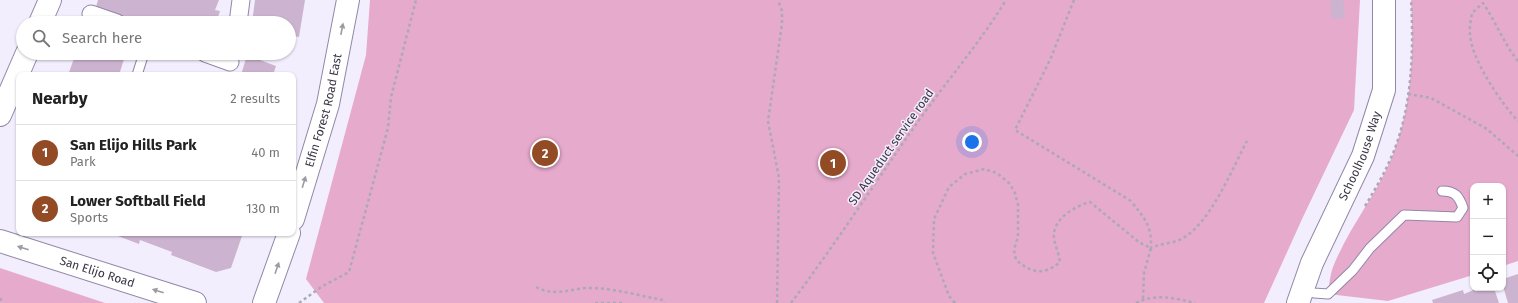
<!DOCTYPE html>
<html lang="en">
<head>
<meta charset="utf-8">
<style>
	body { margin:0; font-family:"Fira Sans",sans-serif; background:#f2f2f2; color:#222 }
	.controls { position:absolute; right:12px; bottom:12px; display:grid; overflow:hidden; border-radius:8px; box-shadow:0 1px 3px #0004 }
	.controls button { width:36px; height:36px; display:grid; place-items:center; padding:0; border:0; border-bottom:1px solid #e0e0e0; background:#fff; color:#222; font:20px sans-serif }
	.you { position:absolute; left:972px; top:142px; width:14px; height:14px; margin:-10px; border:3px solid #fff; border-radius:50%; background:#1a73e8; box-shadow:0 0 0 6px #1a73e833 }
	.badge { display:grid; place-items:center; width:26px; height:26px; border-radius:50%; background:#924b25; color:#fff; font-size:13px; font-weight:700 }
	.pin { position:absolute; translate:-50% -50%; border:2px solid #fff; box-shadow:0 1px 4px #0006 }
	.list { margin:0; padding:0; list-style:none }
	h2 { display:flex; justify-content:space-between; align-items:center; height:52px; margin:0; padding:0 16px; font-size:17px }
	h2 small { font-size:13px; font-weight:400; color:#767676 }
	.list li { display:grid; grid-template-columns:26px 1fr auto; gap:12px; align-items:center; box-sizing:border-box; height:56px; padding:0 16px; border-top:1px solid #e0e0e0 }
	.list b { display:block; font-size:15px; white-space:nowrap }
	.list p { margin:0; font-size:13px; white-space:nowrap; color:#767676 }
	.list em { font-size:13px; font-style:normal; color:#767676 }
	.icon { flex:none; width:22px; height:22px; fill:none; stroke:currentColor; stroke-width:2; stroke-linecap:round; stroke-linejoin:round }
	.map { position:relative; flex:none; width:1518px; height:303px; overflow:hidden }
	.search { position:absolute; background:#fff; box-shadow:0 1px 3px #0004; left:16px; top:16px; width:280px; height:44px; display:flex; align-items:center; gap:10px; box-sizing:border-box; padding:0 14px; border-radius:22px; color:#767676; font-size:15px }
	.panel { position:absolute; background:#fff; box-shadow:0 1px 3px #0004; left:16px; top:72px; width:280px; height:164px; border-radius:8px }
	.map>svg:first-child { display:block }
</style>
</head>
<body>
<div class="map">
<svg width="1518" height="303" viewBox="0 0 1518 303">
	<rect width="100%" height="100%" fill="#f3eefd"/>
	<path fill="#e6aacd" d="M370,0H1360L1354,110L1303,217L1264,303H324L306,279L366,55Z
		M1411,0H1518V261L1503,266V186H1473V275L1388,301L1328,294C1329,285 1330,275 1333,267C1348,229 1375,197 1391,159C1412,109 1414,53 1411,0Z
		M0,268L105,303H0Z"/>
	<path fill="#ccb4d0" d="M98,0H219L215,10L220,11L216,23H145L96,7Z
		M255,0H305L299,37L294,36L293,44L289,43V23H252Z
		M1330,0H1343L1345,18L1332,19Z
		M76,53H126L119,75H68Z
		M247,55L276,66L274,72L284,75H241Z
		M110,233H243L231,268L216,272L171,255L172,252L140,240L139,244Z
		M1518,274V303H1508L1503,286V279Z
		M1478,288H1494L1499,303H1433L1432,300L1463,290L1464,294Z"/>
	<g fill="none" stroke-linecap="round" stroke-linejoin="round">
		<defs>
			<path id="service" d="M137,75L144,53
				M1303,288L1314,293L1328,294L1353,270L1370,248L1404,215L1457,217L1463,208C1459,196 1455,191 1442,191"/>
			<path id="minor" d="M91,14L117,23
				M238,23L241,0
				M205,53L230,62"/>
			<g id="tertiary">
				<path d="M40,23L50,0"/>
				<path d="M0,115L27,53"/>
				<path id="s1" d="M293,219L328,104L348,0"/>
				<path d="M264,303L289,233"/>
				<path id="s2" d="M1298,303L1312,263L1363,156L1384,90V0"/>
			</g>
			<g id="primary">
				<path id="s3" d="M0,241L195,303"/>
			</g>
		</defs>
		<use href="#service" stroke="#9287a7" stroke-width="11"/>
		<use href="#minor" stroke="#9287a7" stroke-width="19"/>
		<use href="#tertiary" stroke="#9287a7" stroke-width="24"/>
		<use href="#primary" stroke="#9287a7" stroke-width="24"/>
		<path stroke="#ada8b7" stroke-width="2.5" stroke-dasharray="3 3" stroke-linecap="butt" d="M1074,0L1050,60L1015,130L1131,201C1144,218 1152,225 1151,248C1161,243 1173,244 1183,238C1211,222 1232,169 1247,141
			M1518,61C1504,44 1496,22 1483,3L1472,13C1471,20 1469,28 1470,34C1471,59 1501,103 1518,121
			M1408,94L1431,98L1487,129L1518,156
			M1365,206C1374,191 1383,176 1390,160C1412,112 1414,52 1411,0
			M536,287C557,298 572,287 593,288C617,289 641,296 663,300L664,303
			M0,298L3,303
			M299,303L321,287L349,272L388,128L391,97L416,0
			M595,303H622
			M777,303L779,178L768,121L782,24V11L778,0
			M791,303C837,242 878,178 922,116C950,77 981,41 1006,0
			M955,303L949,296L933,253L934,219L949,187L965,174L984,169L997,173L1010,184L1015,193L1018,205V236L1014,250L1016,260C1032,273 1043,276 1060,262C1059,254 1055,246 1054,238C1052,219 1075,206 1090,202L1140,243L1151,248L1144,273L1143,299
			M1136,303C1156,293 1174,298 1195,303"/>
		<use href="#service" stroke="#fff" stroke-width="9"/>
		<use href="#minor" stroke="#fff" stroke-width="17"/>
		<use href="#tertiary" stroke="#fff" stroke-width="22"/>
		<use href="#primary" stroke="#fff" stroke-width="22"/>
	</g>
	<defs><path id="oneway-solid" d="M-6-.8H1V-3.2L6.5 0L1 3.2V.8H-6Z"/></defs>
	<g fill="#9d9aa2">
		<use href="#oneway-solid" transform="translate(342 29) rotate(-79)"/>
		<use href="#oneway-solid" transform="translate(304 182) rotate(-73)"/>
		<use href="#oneway-solid" transform="translate(23 248) rotate(-162)"/>
		<use href="#oneway-solid" transform="translate(277 268) rotate(-71)"/>
		<use href="#oneway-solid" transform="translate(158 291) rotate(-162)"/>
	</g>
	<g text-anchor="middle" stroke-width="3" stroke-linejoin="round" paint-order="stroke">
		<g font-size="12" fill="#3b3644" stroke="#f3eefd">
			<text dy="4" stroke="none"><textPath href="#s1" startOffset="113">Elfin Forest Road East</textPath></text>
			<text transform="translate(891 147) rotate(-55)" y="4">SD Aqueduct service road</text>
			<text dy="4" stroke="none"><textPath href="#s2" startOffset="160">Schoolhouse Way</textPath></text>
			<text dy="4" stroke="none"><textPath href="#s3" startOffset="102">San Elijo Road</textPath></text>
		</g>
	</g>
</svg>
<div class="controls">
<button>+</button>
<button>−</button>
<button><svg class="icon" aria-label="locate" viewBox="0 0 24 24"><circle cx="12" cy="12" r="6"/><path d="M12 2v4M12 18v4M2 12h4M18 12h4"/></svg></button>
</div>
<div class="you"></div>
<div class="pin badge" style="left:833px;top:163px">1</div>
<div class="pin badge" style="left:545px;top:153px">2</div>
<div class="search"><svg class="icon" aria-label="search" viewBox="0 0 24 24"><circle cx="10" cy="10" r="6"/><path d="M15 15l6 6"/></svg>Search here</div>
<section class="panel">
<h2>Nearby<small>2 results</small></h2>
<ul class="list">
<li><span class="badge">1</span><div><b>San Elijo Hills Park</b><p>Park</p></div><em>40 m</em></li>
<li><span class="badge">2</span><div><b>Lower Softball Field</b><p>Sports</p></div><em>130 m</em></li>
</ul>
</section>
</div>
</body>
</html>
